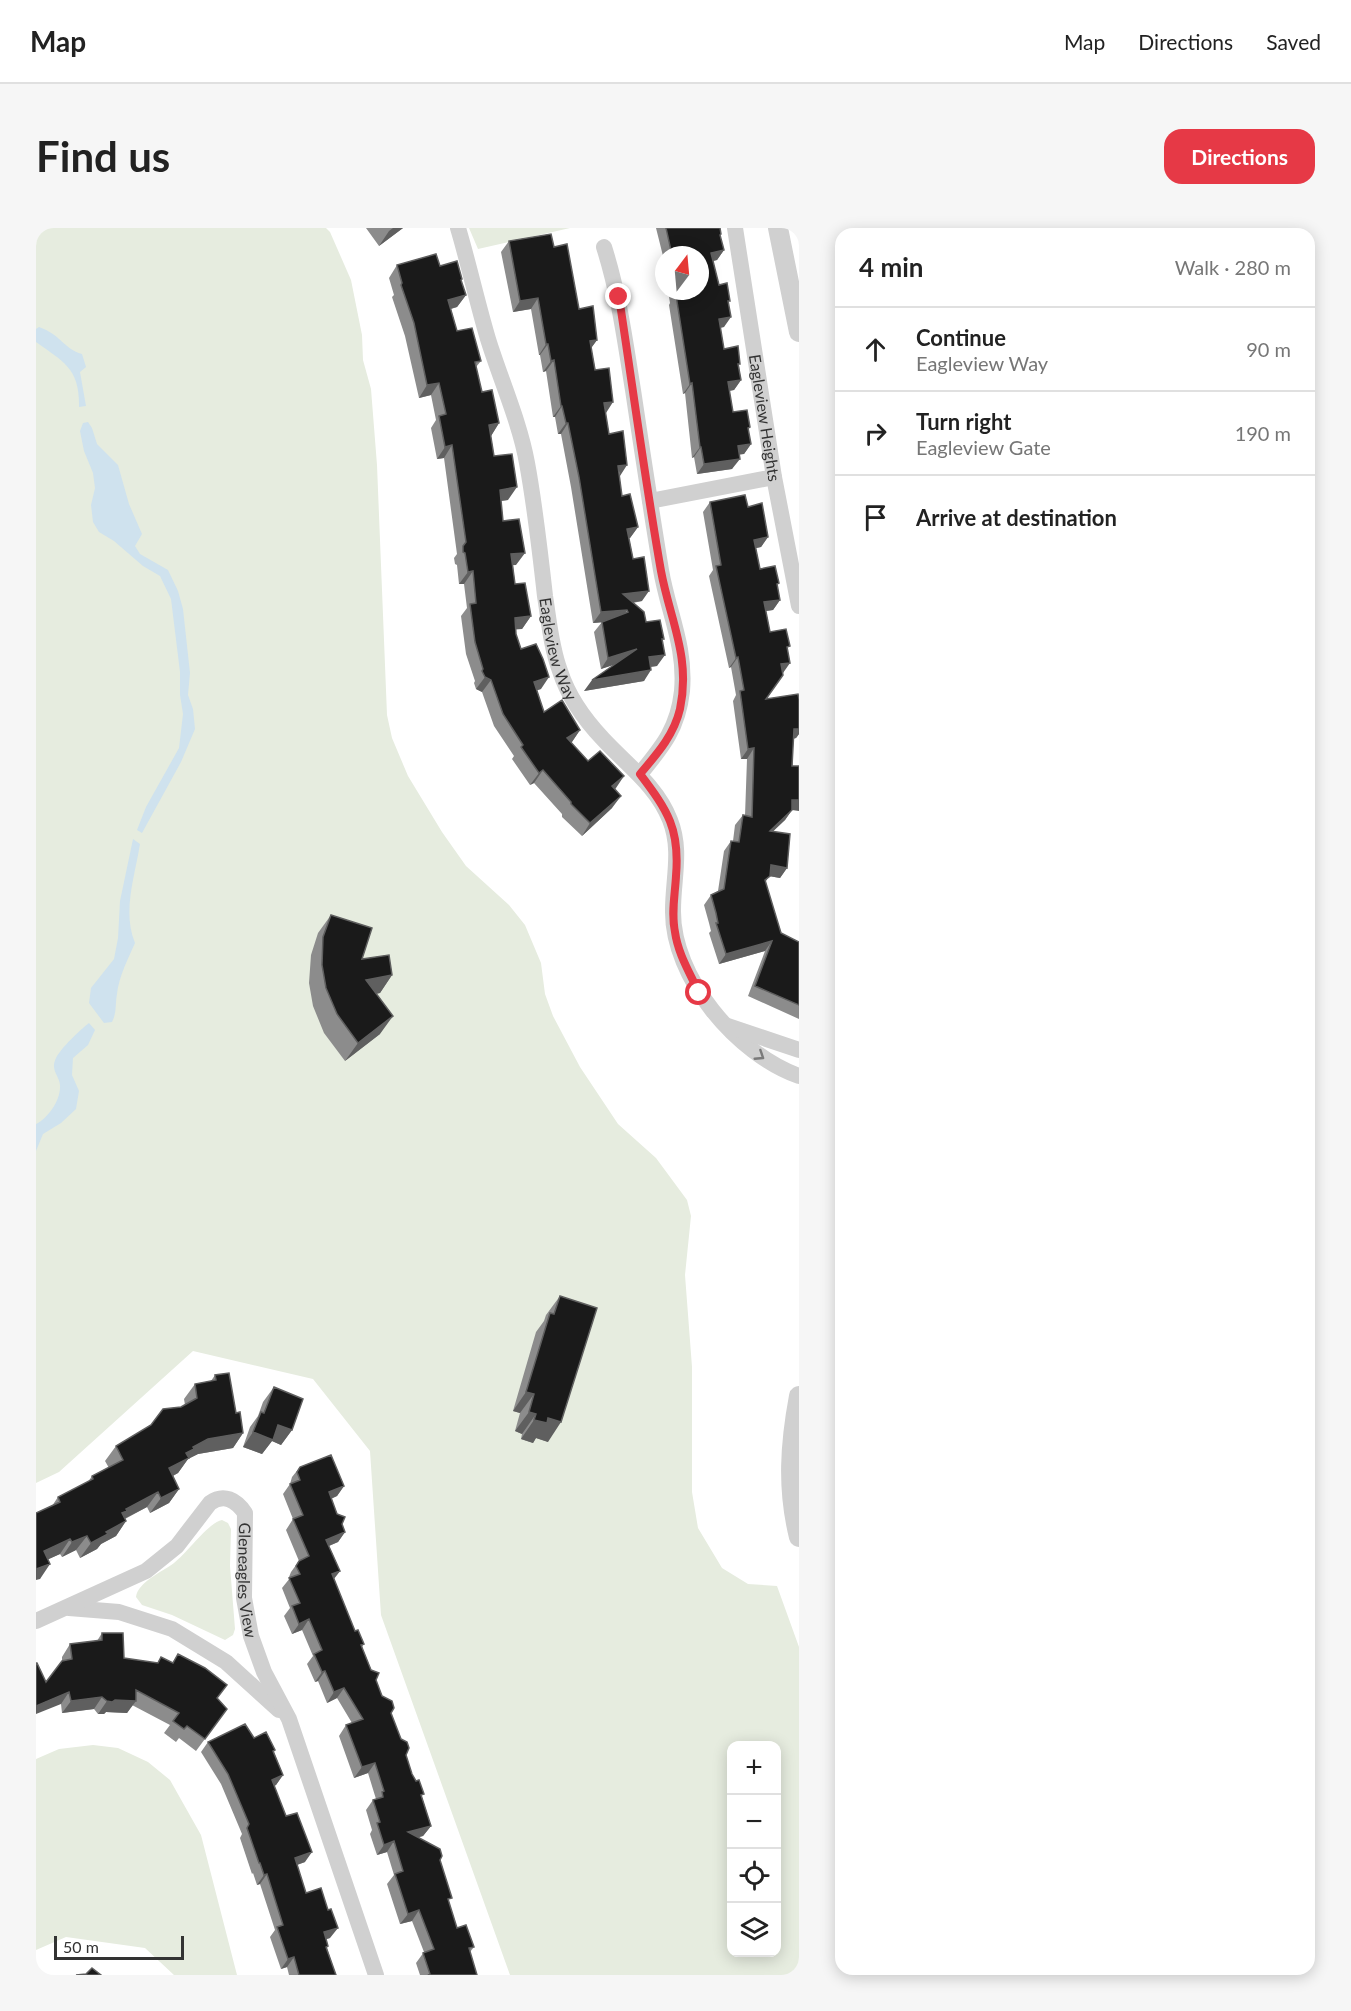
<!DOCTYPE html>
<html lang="en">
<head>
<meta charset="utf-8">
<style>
	body { margin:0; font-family:Lato,sans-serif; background:#f6f6f6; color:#222 }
	.controls { position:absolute; right:18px; bottom:18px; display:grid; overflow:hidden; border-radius:12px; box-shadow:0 3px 15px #0003 }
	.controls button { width:54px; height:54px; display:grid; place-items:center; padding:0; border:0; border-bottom:2px solid #e0e0e0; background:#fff; color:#222; font:30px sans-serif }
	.compass { position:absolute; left:619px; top:18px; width:54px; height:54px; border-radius:50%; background:#fff; box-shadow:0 3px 15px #0003; rotate:16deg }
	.scale { position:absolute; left:18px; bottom:15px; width:130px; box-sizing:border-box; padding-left:6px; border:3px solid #333; border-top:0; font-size:16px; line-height:21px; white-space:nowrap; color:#333; -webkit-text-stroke:4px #fff; paint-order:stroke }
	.stop { position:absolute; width:18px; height:18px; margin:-14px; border:4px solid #e63946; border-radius:50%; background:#fff }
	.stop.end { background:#e63946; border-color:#fff; box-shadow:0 2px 6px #0008 }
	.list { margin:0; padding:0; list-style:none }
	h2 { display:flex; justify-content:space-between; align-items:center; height:78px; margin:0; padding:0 24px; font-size:26px }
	h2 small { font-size:20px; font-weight:400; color:#767676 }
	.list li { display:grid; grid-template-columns:39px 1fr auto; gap:18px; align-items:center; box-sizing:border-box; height:84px; padding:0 24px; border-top:2px solid #e0e0e0 }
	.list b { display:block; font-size:22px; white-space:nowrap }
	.list p { margin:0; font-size:20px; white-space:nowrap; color:#767676 }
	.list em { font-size:20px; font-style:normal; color:#767676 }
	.icon { flex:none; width:33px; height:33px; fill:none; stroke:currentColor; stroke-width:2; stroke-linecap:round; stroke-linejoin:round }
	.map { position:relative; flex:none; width:763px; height:1747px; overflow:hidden; border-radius:18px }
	header { display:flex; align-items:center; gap:36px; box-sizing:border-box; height:84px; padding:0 30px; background:#fff; border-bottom:2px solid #e0e0e0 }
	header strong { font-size:28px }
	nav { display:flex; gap:33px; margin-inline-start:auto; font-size:21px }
	.intro { display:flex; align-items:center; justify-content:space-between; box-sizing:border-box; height:144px; padding:0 36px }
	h1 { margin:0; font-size:42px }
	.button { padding:15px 27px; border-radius:18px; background:#e63946; color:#fff; font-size:21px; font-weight:700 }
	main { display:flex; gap:36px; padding:0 36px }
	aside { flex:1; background:#fff; border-radius:18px; box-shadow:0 3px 15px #0003 }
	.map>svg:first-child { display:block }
</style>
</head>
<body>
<header>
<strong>Map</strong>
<nav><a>Map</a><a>Directions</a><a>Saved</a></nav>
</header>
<div class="intro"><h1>Find us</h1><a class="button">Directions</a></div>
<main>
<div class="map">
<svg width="763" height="1747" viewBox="0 0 763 1747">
	<rect width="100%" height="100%" fill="#fff"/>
	<path fill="#e6ecdf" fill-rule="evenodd" d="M0,0H290L294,4L315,52L326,107L327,132L335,161L341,237L351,487L356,510L372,548L406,604L430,638L473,677L489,697L505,735L509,766L517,788L544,839L582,896L620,930L651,972L655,988L649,1047L656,1139V1264L662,1300L686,1340L712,1356L741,1358L763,1419V1747H474L345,1387L334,1223L277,1151L157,1123L23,1244L0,1255ZM696,1518H740V1724H696Z
		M433,0H534L442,21Z
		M186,1292L192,1295L195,1301L194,1338L199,1401L197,1407L189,1412L136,1387L106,1377L100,1369C102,1354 126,1344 138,1335C151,1325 172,1295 186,1292Z
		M57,1517L82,1520L112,1534L134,1552L165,1607L201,1747H138L109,1720L30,1709L0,1722V1531L23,1521Z"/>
	<path fill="#cfe2ee" d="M3,99C24,106 28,121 46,126L50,139L44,144L50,178L43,179C44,141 28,134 0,114V101Z
		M52,194L56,200L61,216L82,237L93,276L106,306L99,318L104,326L132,342L142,363L147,381L154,445L152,467L157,481L159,501L145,534L106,605L101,602L110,579L143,520L147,486L144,467V444L135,371L124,348L107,338L78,313L63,304L57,294L55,277L59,260L57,245L48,223L44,203L47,195Z
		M97,611L104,616C99,648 86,684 99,715C92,731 83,748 81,766C79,777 81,784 76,794L68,795L53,775L55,760L78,731L82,710L84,673Z
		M53,795L59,802L52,817L37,830L36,847L43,863L40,881L25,895L7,906L0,923V896C12,890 25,872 24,857C23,847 14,842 20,830C25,820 44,802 53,795Z"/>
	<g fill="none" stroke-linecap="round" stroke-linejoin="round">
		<g stroke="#d0d0d0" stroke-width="16">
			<path id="s1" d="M422,0C433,37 441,74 452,111C464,150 484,195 491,235C499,278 504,323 509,368C513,393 515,419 524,443C532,468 549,492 567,511C591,537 621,558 634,592C646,622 637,651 637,682C636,750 701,826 763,848"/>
			<path id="s2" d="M699,0L738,249L763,378"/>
			<path d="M568,19C583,66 589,113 597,162C606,222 615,282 625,342C632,384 650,418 646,463C642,500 627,518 604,546"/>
			<path d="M614,273L738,249"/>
			<path d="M692,798L763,822"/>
			<path d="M33,1380L83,1384L136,1401L190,1434L243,1482"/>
			<path id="s3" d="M0,1393L110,1343L141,1318L174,1275C188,1265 200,1272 209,1285L208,1370L215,1408L228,1444L253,1491L340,1747"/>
		</g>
		<path stroke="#d0d0d0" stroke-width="20" d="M742,0L763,104
			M763,1168C754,1216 751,1261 763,1309"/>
	</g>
	<path fill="#8c8c8c" d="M330,0H367L343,18Z
		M620,0H684V8L688,22L681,32L677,33L683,57L693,75L688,99L684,100L688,121L703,138L705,152L698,162L693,163L697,184L714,199L712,202L715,216L708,226H703L696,241L661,246L658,229L656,230L649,165L647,166L633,77L634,75L632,63H664V27H628V32Z
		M473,13L518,19L543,81L561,112L555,120L573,206L583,248L586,268L602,299L594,310H593L606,373L597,375L610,394L628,411L626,413L621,438L614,439L608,453L548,463L579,436L565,441L558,404L566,394L557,395L535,259L525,206H522L519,189H517L510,143L507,144L504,127H503L495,81L477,84L465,24Z
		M361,37L404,38L426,51L425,53L430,67L421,79L415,81L421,103L445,133L440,139L446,164L463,195L455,208L458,228L472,272L465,273L467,293L480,337H477L479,356L495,388L486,401H480V406L485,421L505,461L501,462L508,484L544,502L535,515L552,533L580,560L579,561L576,580L546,608L526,589V586L498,555L494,557L476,531L478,528L458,498L446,464L440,461L438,455L439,453L430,426L425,388L431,380L428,356H423L421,337L419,336L418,330L421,326L408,230L401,231L395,200L400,192L395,167L383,170L369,108L356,69L358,67L353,50Z
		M674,274L712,279L732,309L725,319L720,320L724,341L743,355L741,357L744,372L737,382L730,383L734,404L752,422L747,445L730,471H763V506L760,510L757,511L756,582L749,592L737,603L751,640L744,650L733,648L729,654L745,705L763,714V791L712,768L729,723L683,736L673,705L675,703L673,695L668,677L675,667L682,663L688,623L695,613H697L699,597L707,587L709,588L711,531H705L697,473L700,467L695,439L693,440L673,348L677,342L667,284Z
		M295,687L326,731L356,747L344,765L340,766L344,806L309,833L288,805L277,778L273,755L275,727L282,705Z
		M524,1068L512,1214L500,1210L497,1215L485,1211L486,1206L479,1203L484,1185L477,1183L500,1104L508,1093L510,1087Z
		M179,1147L200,1185L207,1205L197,1220L162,1226L152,1231L142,1245L137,1248L143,1261L133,1275L114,1285L111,1279L89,1291L90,1293L80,1308L65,1316L61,1321L44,1330L40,1322L26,1329L24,1326L12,1331L4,1351L16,1278L22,1269L52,1254L56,1248L73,1240L69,1233L80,1218L149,1177L148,1171L159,1156L175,1153Z
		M238,1159L256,1202L245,1217L236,1213L226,1226L207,1219L214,1199L222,1188L227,1174Z
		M264,1239L308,1258L301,1268L295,1271L309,1304L302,1314L293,1318L304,1343L298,1351L319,1403L328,1416L326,1419L346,1468L355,1485L376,1546L386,1569L395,1598L387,1608L383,1609L404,1632L413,1675L421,1700L438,1719L434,1724L441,1747H384L380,1735L388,1724L376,1693L364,1696L351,1656L358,1647L351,1624L341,1627L334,1606L336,1602L330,1582L337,1572L340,1571L332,1545L318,1550L303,1508L310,1497L316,1495L301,1470L291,1475L282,1453L279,1454L271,1436L277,1428L266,1402L256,1406L248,1388L254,1380L246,1360L254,1350L253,1349L255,1344L263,1333L250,1302L257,1291L247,1266L254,1256L256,1249Z
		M66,1405L88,1430L121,1435L125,1429L136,1435L142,1426L191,1481L160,1523L143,1510L140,1514L128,1505L134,1497L96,1477L91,1485L70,1484L68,1486H62L58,1481L26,1485L25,1476L10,1454L26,1433V1429L34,1416L61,1413Z
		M218,1510L239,1522L238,1524L247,1547L240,1557L238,1558L269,1634L261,1637L270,1665L294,1710L290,1711L292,1718L291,1720L300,1747H253L251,1739L245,1741L234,1709L239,1702L224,1656L221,1657L217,1645L216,1646L204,1610L206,1606L185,1556L165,1524L172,1514Z"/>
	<path fill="#5f5f5f" d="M357,0H367L343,18L353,3Z
		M688,22L681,32L668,35L675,25Z
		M430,67L421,79L403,84L412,72Z
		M502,70L495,81L477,84L484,73Z
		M695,89L688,99L676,101L683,91Z
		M561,112L553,123L554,113Z
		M510,116H512L504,127H503Z
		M518,132L510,143L507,144L515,133Z
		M705,152L698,162L685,164L692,154Z
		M403,155L395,167L383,170L391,157Z
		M656,155L649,165L647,166L654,156Z
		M577,174L570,185L568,175Z
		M525,178H526L519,189H517Z
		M463,195L455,208L453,197Z
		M530,195H532L525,206H522Z
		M715,216L708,226L695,228L702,218Z
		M416,217L408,230L401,231L409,219Z
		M664,219H665L658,229L656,230Z
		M704,231L696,241L661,246L668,236Z
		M591,237L584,248L582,238Z
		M481,259L472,272L456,274L464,262Z
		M602,299L594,310L584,312L591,301Z
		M732,309L725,319L711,322L718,312Z
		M489,325L480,337L467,338L475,326Z
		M437,343L428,356H423L432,344Z
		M613,363L606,373L579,377L587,366Z
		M744,372L737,382L721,384L728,374Z
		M591,382L584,393L557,395L565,384Z
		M495,388L486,401L470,402L479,390Z
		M601,421L593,432L565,441L572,430Z
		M629,427L621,438L605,440L613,429Z
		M702,429L695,439L693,440L700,430Z
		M754,435L747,445L745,436Z
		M615,442L608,453L548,463L556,452Z
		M449,449L455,452L446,464L440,461Z
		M513,449L505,461L490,466L498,454Z
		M758,501H763V506L760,510L751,512Z
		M544,502L536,514L522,523L531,510Z
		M718,520L711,531H705L712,521Z
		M507,542L498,555L494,557L503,545Z
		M588,548L580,560L568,570L576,558Z
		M585,568L576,580L546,608L554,595Z
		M756,572H763V583L756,582L749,592L727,613Z
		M735,637L751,640L744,650L733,648L727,658Z
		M736,713L729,723L683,736L690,726Z
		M356,747L344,765L317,770L330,752Z
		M357,788L344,806L309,833L322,815Z
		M490,1164L498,1166L484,1185L477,1183Z
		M493,1184L500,1186L486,1206L479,1203Z
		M512,1190L525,1194L512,1214L500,1210L497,1215L485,1211L498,1192Z
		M242,1197L256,1202L245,1217L236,1213L226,1226L207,1219L217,1204Z
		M207,1205L197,1220L162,1226L152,1231L142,1245L123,1255L133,1240L157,1219L172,1211Z
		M308,1258L301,1268L285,1275L293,1264Z
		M143,1261L133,1275L114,1285L125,1270Z
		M122,1264L111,1279L84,1293L76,1300L90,1281Z
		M90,1293L80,1308L65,1316L61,1321L44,1330L55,1315L70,1304Z
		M309,1304L302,1314L283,1322L290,1312Z
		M51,1308L40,1322L26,1329L36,1314Z
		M34,1311L24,1326L0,1337L8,1323Z
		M14,1336L4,1351L0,1352V1341Z
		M304,1343L296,1353V1346Z
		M273,1391L266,1402L256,1406L263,1396Z
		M289,1443L282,1453L279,1454L286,1444Z
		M308,1460L301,1470L291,1475L298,1464Z
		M33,1464L25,1476L0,1486V1478Z
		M66,1469L58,1481L26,1485L35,1473Z
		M79,1472L100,1473L91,1485L70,1484L68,1486H62L71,1473Z
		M339,1535L332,1545L318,1550L326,1539Z
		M247,1547L240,1557L229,1562L236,1552Z
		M395,1598L387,1608L365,1614L372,1604Z
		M358,1613L351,1624L341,1627L348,1617Z
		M276,1624L269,1634L252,1640L259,1630Z
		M231,1646L224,1656L221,1657L228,1647Z
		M383,1682L376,1693L364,1696L372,1686Z
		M302,1700L294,1710L281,1714L288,1704Z
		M258,1729L251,1739L245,1741L252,1731Z"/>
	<path fill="#1a1a1a" stroke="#5f5f5f" stroke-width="1.5" d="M630,0H684L685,6L684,7L688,22L675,25L683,57L691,55L694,73H692L695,89L683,91L688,121L702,118L704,136H702L705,152L692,154L697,184L711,182L714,199L712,200L715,216L702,218L704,231L668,236L665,219H664L656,155L654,156L640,67L642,66L641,63H664V27H636Z
		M515,6L518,19L531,16L543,81L557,78L561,112L554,113L559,142L573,140L577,174L568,175L573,206L587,203L591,237L582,238L586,268L594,266L602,299L591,301L597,331L608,329L613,363L587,366L608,384L610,394L624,392L628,411H626L629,427L613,429L615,442L556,452L601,421L572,430L566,394L592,384L591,382L565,384L543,249L532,195H530L526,178H525L518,132L515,133L512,116H510L502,70L484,73L473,13Z
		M400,26L404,38L421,33L426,51L425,52L430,67L412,72L421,103L436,100L445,133L439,134L446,164L456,162L463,195L453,197L458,228L476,226L481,259L464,262L467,293L483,291L489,325L475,326L479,356L489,355L495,388L479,390L480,406L485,421L500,416L507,431L513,449L498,454L508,484L526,472L544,502L531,510L552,533L564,523L588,548L576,558L585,568L554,595L535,576V574L507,542L503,545L485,519L487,517L467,486L455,452L449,449L446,443L447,441L439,414L434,376L440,375L437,343L432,344L429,325L427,324V318L430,314L416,217L409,219L403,188L410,186L403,155L391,157L378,95L365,57L366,55L361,37Z
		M709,267L712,279L726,275L732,309L718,312L724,341L739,338L743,355L741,356L744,372L728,374L734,404L750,401L754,418L751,419L754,435L745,436L747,447L730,471L762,466L763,471V501H758L756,538H763V572H756V582L734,603L754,606L751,640L735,637L734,648L729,652L745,705L763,714V777L719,758L736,713L690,726L680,695H682L680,685L675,667L688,661L695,613L703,614L707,587L716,589L718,520L712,521L704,463L708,462L702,429L700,430L680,338L685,337L674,274Z
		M295,687L336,700L326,731L353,727L356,747L330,752L357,788L322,815L301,786L290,760L286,737L287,709Z
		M524,1068L561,1080L525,1194L512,1190L511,1195L498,1192L500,1186L493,1184L498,1166L490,1164L514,1085L518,1086Z
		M193,1145L200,1185L204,1184L207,1205L172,1211L157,1219L158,1221L150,1225L153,1230L133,1240L143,1261L125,1270L122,1264L90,1281L91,1283L86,1285L90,1293L70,1304L72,1306L55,1315L51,1308L36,1314L34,1311L8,1323L14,1336L0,1341V1285L24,1274L22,1269L57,1251L56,1248L87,1232L80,1218L115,1197L127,1181L145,1179L161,1170L159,1156L180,1152L179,1147Z
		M238,1159L267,1171L256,1202L242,1197L237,1212L217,1204L225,1184L228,1185Z
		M295,1227L308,1258L293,1264L301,1286L309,1289L306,1296L309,1304L290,1312L304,1343L296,1346L319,1403L322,1402L328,1416L325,1417L335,1442L343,1445L340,1452L346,1468L356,1473L358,1480L355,1485L365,1511L371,1514L373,1520L370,1527L376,1546L380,1553L383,1552L388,1566L385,1567L395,1598L372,1604L404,1621L406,1628L404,1632L416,1670L412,1671L421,1700L430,1697L438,1719L433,1720L441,1747H392L394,1746L387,1725L398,1721L383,1682L372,1686L359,1646L367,1643L358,1613L348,1617L341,1595L344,1594L337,1572L347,1569L346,1564L348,1563L339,1535L326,1539L310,1497L327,1491L308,1460L298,1464L289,1443L286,1444L278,1426L286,1422L273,1391L263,1396L256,1378L264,1375L253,1350L264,1346L260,1338L263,1333L273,1328L257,1291L267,1287L254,1256L264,1252L261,1244L264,1239Z
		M66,1405H87L88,1430L122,1435L125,1429L137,1435L142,1426L169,1440L191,1457L181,1470L191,1481L169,1511L151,1498L148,1501L137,1493L143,1485L100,1462V1473L79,1472L76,1474L71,1473L66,1469L35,1473L33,1464L0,1478V1435H1L10,1454L26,1433L36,1431L34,1416L66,1412Z
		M209,1496L218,1510L230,1504L239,1522L237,1523L247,1547L236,1552L250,1588L261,1585L276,1624L259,1630L270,1665L285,1660L292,1682L295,1681L302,1700L288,1704L292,1718L290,1719L300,1747H263L258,1729L252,1731L241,1699L247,1697L231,1646L228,1647L224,1635H223L211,1600L213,1596L192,1546L172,1514Z
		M56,1740L65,1747H40L50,1746Z"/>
	<defs><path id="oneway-chevron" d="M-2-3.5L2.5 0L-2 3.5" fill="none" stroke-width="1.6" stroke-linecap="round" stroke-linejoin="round" transform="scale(1.5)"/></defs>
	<use stroke="#7a7a7a" href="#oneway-chevron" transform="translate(724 828) rotate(33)"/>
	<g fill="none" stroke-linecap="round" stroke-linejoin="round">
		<path stroke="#e63946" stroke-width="8" d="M583,69C597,161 609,252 625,343C634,392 655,429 644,481C638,507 621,526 604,546C632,583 644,601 640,648C639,667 635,685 639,704C642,726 654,745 663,765"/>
	</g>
	<g text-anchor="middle" stroke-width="6" stroke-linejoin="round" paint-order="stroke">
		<g font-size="16" fill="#333" stroke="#fff">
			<text dy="6" stroke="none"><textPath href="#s2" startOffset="192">Eagleview Heights</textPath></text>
			<text dy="6" stroke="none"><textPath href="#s1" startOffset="434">Eagleview Way</textPath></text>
			<text dy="6" stroke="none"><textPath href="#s3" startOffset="324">Gleneagles View</textPath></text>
		</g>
	</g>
</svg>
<div class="controls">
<button>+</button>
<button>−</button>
<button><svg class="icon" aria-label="locate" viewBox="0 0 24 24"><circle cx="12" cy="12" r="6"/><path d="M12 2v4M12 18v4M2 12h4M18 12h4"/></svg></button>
<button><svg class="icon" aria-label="layers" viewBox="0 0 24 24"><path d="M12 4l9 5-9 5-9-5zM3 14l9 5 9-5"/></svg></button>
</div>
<svg class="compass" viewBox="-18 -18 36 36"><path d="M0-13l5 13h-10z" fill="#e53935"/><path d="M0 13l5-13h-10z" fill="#767676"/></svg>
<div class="scale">50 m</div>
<div class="stop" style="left:663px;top:765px"></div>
<div class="stop end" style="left:583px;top:69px"></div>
</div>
<aside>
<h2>4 min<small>Walk · 280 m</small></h2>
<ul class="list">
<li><svg class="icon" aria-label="ahead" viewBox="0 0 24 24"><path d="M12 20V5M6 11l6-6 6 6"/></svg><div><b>Continue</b><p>Eagleview Way</p></div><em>90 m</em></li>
<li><svg class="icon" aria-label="right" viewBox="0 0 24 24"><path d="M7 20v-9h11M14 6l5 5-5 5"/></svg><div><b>Turn right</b><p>Eagleview Gate</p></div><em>190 m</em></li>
<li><svg class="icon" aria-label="arrive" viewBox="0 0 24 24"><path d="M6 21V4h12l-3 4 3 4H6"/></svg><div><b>Arrive at destination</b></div></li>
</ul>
</aside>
</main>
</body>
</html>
